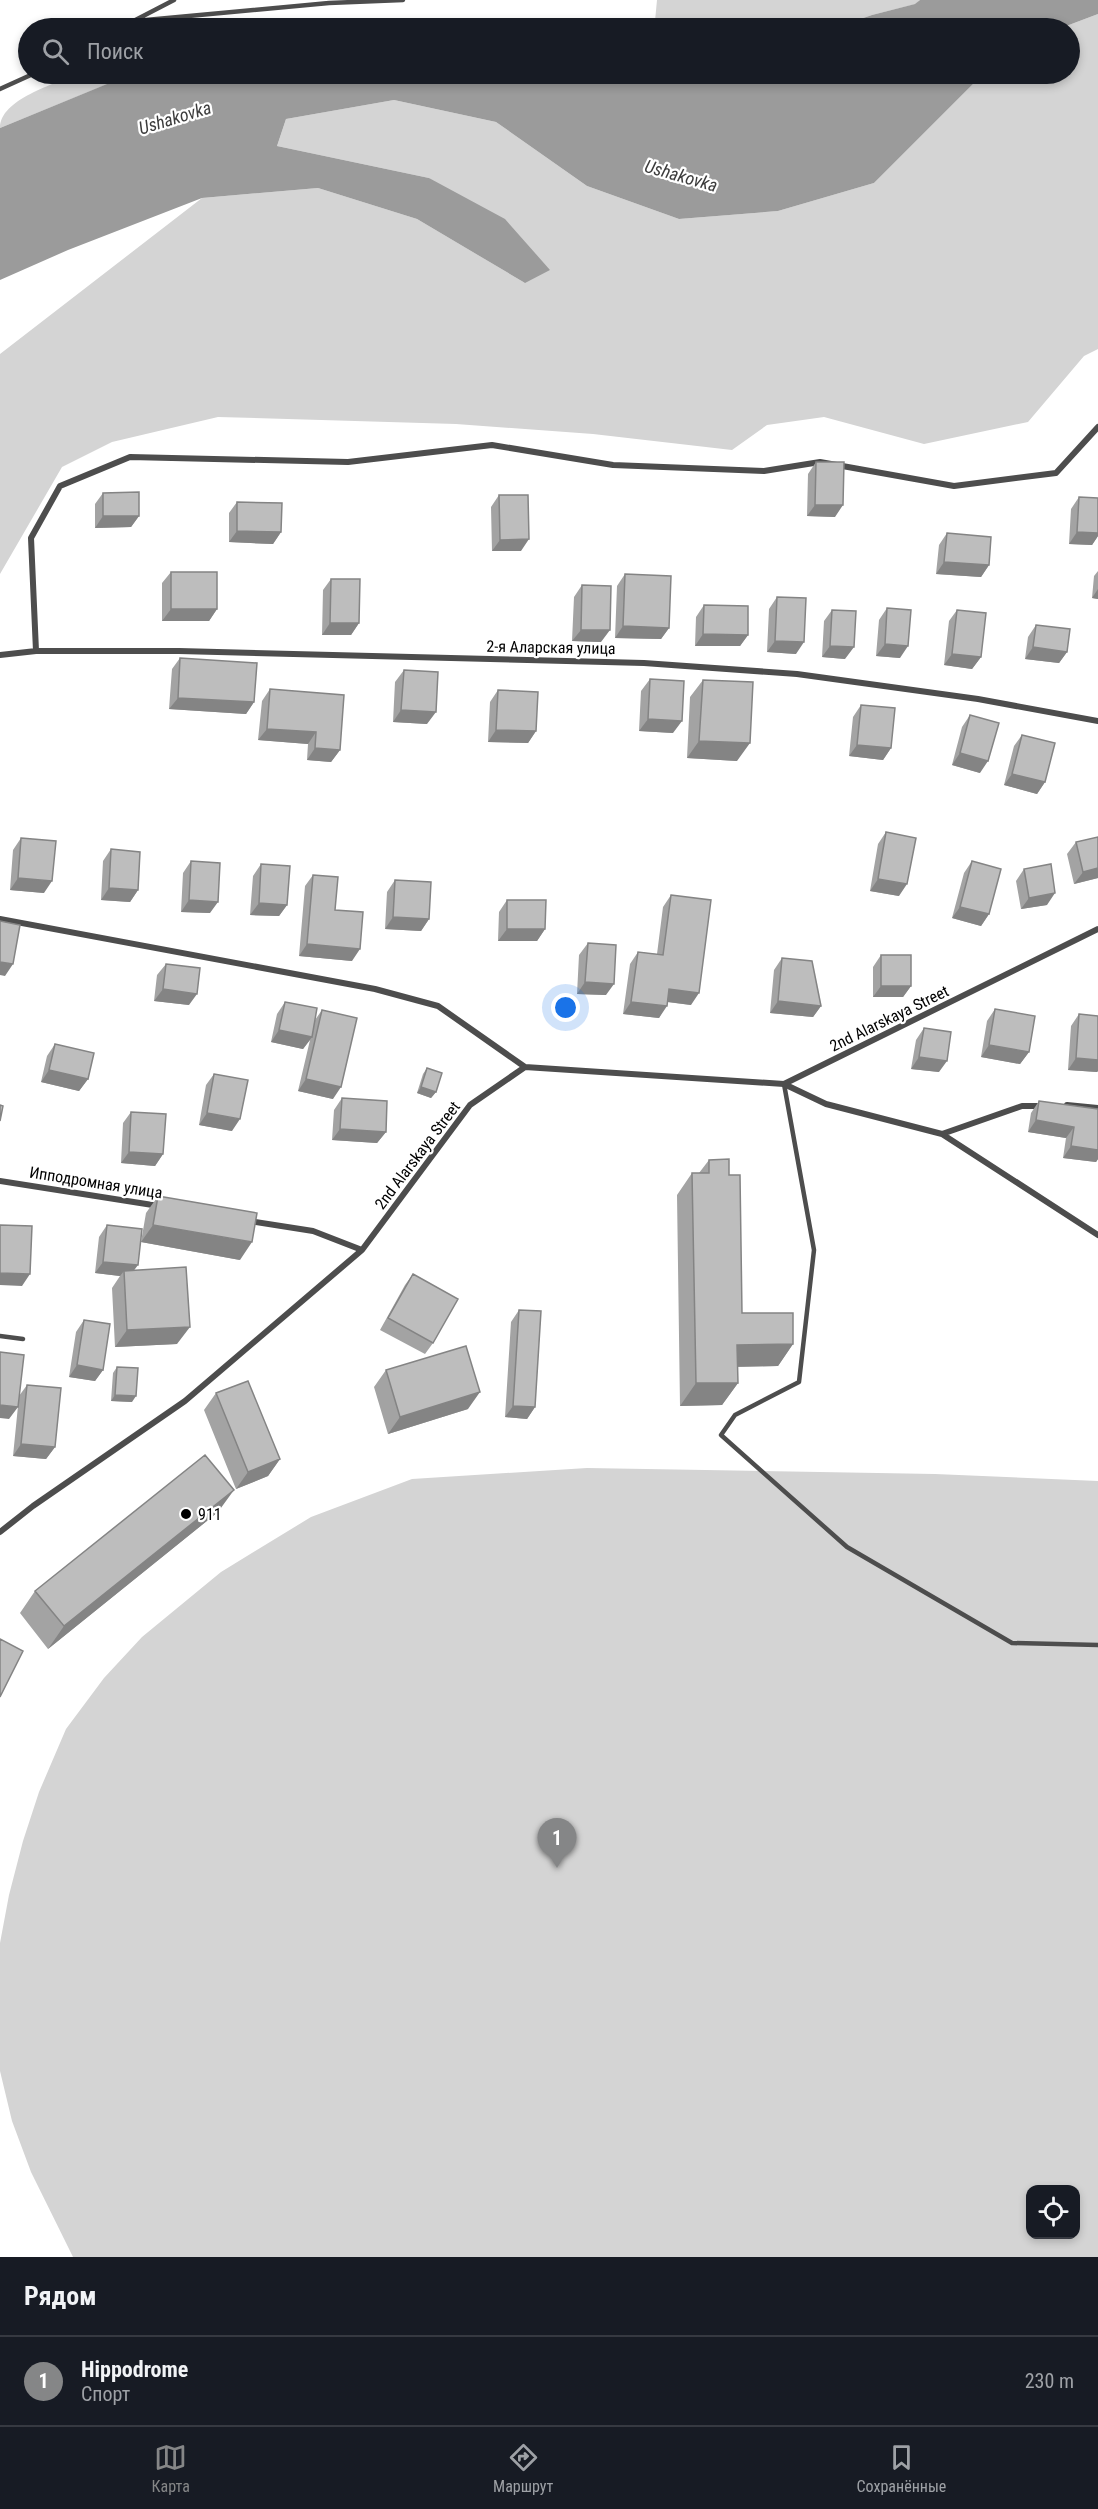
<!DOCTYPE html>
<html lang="ru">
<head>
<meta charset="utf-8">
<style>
	body { margin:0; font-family:"Roboto Condensed",sans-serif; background:#20242c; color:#f1f3f6 }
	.controls { position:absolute; right:18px; bottom:18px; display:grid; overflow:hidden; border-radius:12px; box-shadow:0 3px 9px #0003 }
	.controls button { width:54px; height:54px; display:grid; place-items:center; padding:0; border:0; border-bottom:2px solid #363941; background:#171b24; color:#f1f3f6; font:30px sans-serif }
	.you { position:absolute; left:566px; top:1008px; width:21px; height:21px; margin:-15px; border:4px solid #fff; border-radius:50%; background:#1a73e8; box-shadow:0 0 0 9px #1a73e833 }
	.badge { display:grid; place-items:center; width:39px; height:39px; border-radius:50%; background:#858687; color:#fff; font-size:20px; font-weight:700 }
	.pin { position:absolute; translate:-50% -50px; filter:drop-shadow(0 2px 3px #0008) }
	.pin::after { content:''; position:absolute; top:32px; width:21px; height:18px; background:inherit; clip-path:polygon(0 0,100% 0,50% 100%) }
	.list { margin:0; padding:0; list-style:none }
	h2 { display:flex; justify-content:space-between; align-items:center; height:78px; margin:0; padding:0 24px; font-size:26px }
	h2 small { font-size:20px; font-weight:400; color:#9ea1a6 }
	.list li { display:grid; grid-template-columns:39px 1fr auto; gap:18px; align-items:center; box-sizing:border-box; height:90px; padding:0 24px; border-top:2px solid #363941 }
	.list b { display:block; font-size:22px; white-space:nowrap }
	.list p { margin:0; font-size:20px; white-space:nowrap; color:#9ea1a6 }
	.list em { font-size:20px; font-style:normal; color:#9ea1a6 }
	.icon { flex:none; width:33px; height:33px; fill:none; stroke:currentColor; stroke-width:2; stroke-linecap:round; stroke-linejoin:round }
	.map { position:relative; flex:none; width:1098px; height:2257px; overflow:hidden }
	.search { position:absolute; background:#171b24; box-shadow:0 3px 9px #0003; left:18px; right:18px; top:18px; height:66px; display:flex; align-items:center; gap:15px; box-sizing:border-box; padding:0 21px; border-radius:33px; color:#9ea1a6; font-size:22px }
	.sheet { height:168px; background:#171b24 }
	nav { display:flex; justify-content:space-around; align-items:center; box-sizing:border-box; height:84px; border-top:2px solid #363941; background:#171b24; font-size:16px; color:#9ea1a6 }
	nav a { display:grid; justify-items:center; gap:3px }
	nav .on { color:#858687 }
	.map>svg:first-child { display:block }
</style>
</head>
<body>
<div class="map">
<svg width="1098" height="2257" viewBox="0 0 1098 2257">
	<rect width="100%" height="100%" fill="#fff"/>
	<path fill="#d4d4d4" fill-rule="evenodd" d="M657,0H920L916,4L872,15L834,28H668L655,21Z
		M1098,14V349L1084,356L1028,422L924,444L824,417L767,425L732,450L593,434L456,424L218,417L112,442L62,467L0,574V354L202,198L318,188L417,219L525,283L429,178L277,146L286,119L394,100L496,122L587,186L679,219L778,211L874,183L983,74H1070V28H1061Z
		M78,74H132L0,128C0,99 55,84 78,74Z
		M587,1468L935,1474L1098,1481V2257H73L31,2172L12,2121L0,2071V1943L9,1895L23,1841L39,1792L66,1729L104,1678L142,1637L221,1572L311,1517L412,1479ZM1030,2190H1076V2234H1030Z"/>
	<path fill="#9b9b9b" d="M920,0H1098V14L1061,28H834L872,15L915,4Z
		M392,18L550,28H355Z
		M655,21L668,28H605Z
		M148,74H983L874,183L778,211L679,219L587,186L496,122L394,100L286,119L277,146L429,178L505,219L550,270L525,283L417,219L318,188L202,198L68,250L0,280V128L124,77Z"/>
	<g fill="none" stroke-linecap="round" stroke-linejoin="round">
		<path stroke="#4d4d4d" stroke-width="4.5" d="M135,21L329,3L403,0
			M120,28L174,0
			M0,89L33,74
			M784,1084L814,1250L799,1382L735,1415L721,1435L847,1547L1012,1643L1098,1645
			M0,1336L23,1339"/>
		<path stroke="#4d4d4d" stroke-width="6" d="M36,651L31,538L60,486L130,457L348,462L492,445L613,465L764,471L820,462L954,486L1056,473L1098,427
			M0,655L36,651H179L644,663L797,674L978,699L1098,721
			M0,919L375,989L438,1006L525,1067
			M784,1084L826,1104L942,1134L1098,1235
			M1067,1105L1098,1108
			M942,1134L1022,1106H1042
			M0,1181L159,1206
			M249,1221L313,1231L362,1250
			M0,1532L33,1506L185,1401L362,1250L470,1105L525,1067L784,1084L1098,929"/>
	</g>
	<path fill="#a3a3a3" d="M816,462L835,517L807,516L808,474Z
		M103,493L139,516L131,527L95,528V504Z
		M499,495L521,551H492L491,507Z
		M1079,497L1098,498V536L1092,545L1069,544L1071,509Z
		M237,502L281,532L273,544L229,542V513Z
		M947,533L989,565L981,577L936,574L939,545Z
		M1098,571V599L1092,598L1094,576Z
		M171,572L217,609L209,621H162V583Z
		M625,574L669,628L661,639L615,638L617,586Z
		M331,579L359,623L351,635H322L323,590Z
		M582,585L601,642L572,641L574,597Z
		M777,597L796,654L767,652L769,609Z
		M704,605L748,635L740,646H695L696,617Z
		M887,608L900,658L876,656L879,620Z
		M832,610L845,659L822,657L824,621Z
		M957,610L981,657L972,669L944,665L949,621Z
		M1036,625L1067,652L1059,663L1025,659L1028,637Z
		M180,658L254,702L246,714L169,709L172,669Z
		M404,670L427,724L393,722L395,682Z
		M650,679L673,733L639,731L641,691Z
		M703,680L737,761L687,758L690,697Z
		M270,689L340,750L331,762L307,760L308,744L258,740L262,701Z
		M498,690L536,731L528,743L488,742L490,702Z
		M861,705L891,748L883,760L849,756L853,717Z
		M970,715L980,773L952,765L962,727Z
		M1022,735L1045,782L1037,794L1004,785L1014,746Z
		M886,832L899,896L870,891L878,844Z
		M1098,837V878L1074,884L1067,854L1076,842Z
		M21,838L44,893L10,890L13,850Z
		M111,849L138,890L130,902L101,900L103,861Z
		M191,861L210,913L181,912L183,873Z
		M972,861L989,914L981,926L952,918L964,873Z
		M261,864L287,905L279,916L250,915L253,876Z
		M1024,869L1047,905L1021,909L1016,881Z
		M313,875L335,910L352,961L299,956L305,886Z
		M395,880L429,919L421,931L385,929L387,892Z
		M671,895L691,1005L667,1002L659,1018L623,1014L630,964L638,952L657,954L663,907Z
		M507,900L545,929L537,941H498L499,912Z
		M588,943L606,995L577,994L579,955Z
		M881,955L911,986L903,997H873V967Z
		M782,958L821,1006L813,1017L770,1013L774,970Z
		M166,964L189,1005L154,1001L157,975Z
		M285,1002L315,1020L322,1010L333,1099L298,1091L310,1040L303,1049L271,1042L277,1014Z
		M995,1009L1029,1052L1020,1064L981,1057L987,1021Z
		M1079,1014L1098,1016V1071L1097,1072L1068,1070L1071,1026Z
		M924,1028L939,1072L911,1069L916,1040Z
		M55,1044L88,1079L79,1091L41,1082L47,1056Z
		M427,1068L436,1092L431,1098L417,1093L423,1074Z
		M214,1074L232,1131L199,1125L206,1085Z
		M342,1098L386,1132L377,1143L332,1140L334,1110Z
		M1039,1101L1098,1109V1159L1096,1162L1063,1158L1066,1138L1028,1132L1031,1113Z
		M131,1112L163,1154L155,1166L121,1163L123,1123Z
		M709,1160L729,1175L742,1313L793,1344L778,1366L737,1367L738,1383L722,1405L680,1406L677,1195L692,1173H699Z
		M158,1196L240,1260L141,1242L146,1213Z
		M107,1225L134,1270L177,1344L115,1347L112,1288L120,1276L95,1273L99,1237Z
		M413,1274L433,1343L425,1354L380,1330L405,1285Z
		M519,1310L535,1407L527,1419L505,1417L511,1322Z
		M84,1320L103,1370L95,1381L69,1377L76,1332Z
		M117,1367L132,1402L111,1401L113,1373Z
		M386,1370L468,1409L388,1434L374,1387Z
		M27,1385L55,1447L46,1459L13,1456L19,1396Z
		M216,1393L280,1459L268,1476L236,1489L204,1410Z
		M218,1512L48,1649L20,1613L35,1591Z"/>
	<path fill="#848484" d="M815,505H843L835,517L807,516Z
		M103,516H139L131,527L95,528Z
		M237,531L281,532L273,544L229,542Z
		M1077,532L1098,533V536L1092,545L1069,544Z
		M529,539L521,551H492L500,540Z
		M944,562L989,565L981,577L936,574Z
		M1098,589V599L1092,598Z
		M171,609H217L209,621H162Z
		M330,623H359L351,635H322Z
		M623,626L669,628L661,639L615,638Z
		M581,630H610L601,642L572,641Z
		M703,634L748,635L740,646H695Z
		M775,641L804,642L796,654L767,652Z
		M885,644L908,646L900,658L876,656Z
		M830,646L854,647L845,659L822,657Z
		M1033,647L1067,652L1059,663L1025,659Z
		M952,654L981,657L972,669L944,665Z
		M178,698L254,702L246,714L169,709Z
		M401,710L436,712L427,724L393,722Z
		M648,719L682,721L673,733L639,731Z
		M267,729L316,732L308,744L258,740Z
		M496,730L536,731L528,743L488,742Z
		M699,741L750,743L737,761L687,758Z
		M857,745L891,748L883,760L849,756Z
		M315,748L340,750L331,762L307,760Z
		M960,753L988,761L980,773L952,765Z
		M1012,774L1045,782L1037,794L1004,785Z
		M1098,868V878L1074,884L1083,872Z
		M18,878L52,881L44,893L10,890Z
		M878,879L907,884L899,896L870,891Z
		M109,888L138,890L130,902L101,900Z
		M1055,893L1047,905L1021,909L1029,898Z
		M189,900L218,902L210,913L181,912Z
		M259,903L287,905L279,916L250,915Z
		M960,907L989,914L981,926L952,918Z
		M393,917L429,919L421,931L385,929Z
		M507,929H545L537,941H498Z
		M307,944L360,949L352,961L299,956Z
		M0,962L13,964L5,976L0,975Z
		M585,982L614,984L606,995L577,994Z
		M881,986H911L903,997H873Z
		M163,989L197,994L189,1005L154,1001Z
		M669,989L699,993L691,1005L661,1001Z
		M778,1001L821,1006L813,1017L770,1013Z
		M631,1002L667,1006L659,1018L623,1014Z
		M279,1030L312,1037L303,1049L271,1042Z
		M989,1045L1029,1052L1020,1064L981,1057Z
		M919,1057L947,1061L939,1072L911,1069Z
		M1076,1058L1098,1060V1071L1097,1072L1068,1070Z
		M49,1070L88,1079L79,1091L41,1082Z
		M306,1079L341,1087L333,1099L298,1091Z
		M421,1087L436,1092L431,1098L417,1093Z
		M207,1113L240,1119L232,1131L199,1125Z
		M1036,1120L1074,1127L1066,1138L1028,1132Z
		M340,1129L386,1132L377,1143L332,1140Z
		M1071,1146L1098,1150V1159L1096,1162L1063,1158Z
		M129,1152L163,1154L155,1166L121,1163Z
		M153,1225L252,1242L240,1260L141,1242Z
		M103,1262L138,1265L129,1277L124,1271L120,1276L95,1273Z
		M0,1273L30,1274L22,1286L0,1285Z
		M190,1327L177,1344L115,1347L127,1330Z
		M793,1344L778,1366L721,1367L737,1345Z
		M77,1365L103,1370L95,1381L69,1377Z
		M696,1383H738L722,1405L680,1406Z
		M480,1392L468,1409L388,1434L400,1417Z
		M115,1395L136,1396L132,1402L111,1401Z
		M0,1405L18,1407L9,1419L0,1418Z
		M513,1406L535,1407L527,1419L505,1417Z
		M21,1444L55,1447L46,1459L13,1456Z
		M280,1459L268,1476L236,1489L248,1472Z
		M234,1490L218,1512L48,1649L64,1626Z"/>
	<path fill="#bdbdbd" stroke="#848484" stroke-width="1.5" d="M816,462H844L843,505H815Z
		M139,492V516H103V493Z
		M499,495H528L529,539L500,540Z
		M1079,497L1098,498V533L1077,532Z
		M237,502L282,503L281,532L237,531Z
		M947,533L991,537L989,565L944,562Z
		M171,572H217V609H171Z
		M625,574L671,576L669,628L623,626Z
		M331,579H360L359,623H330Z
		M582,585L611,586L610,630H581Z
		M777,597L806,598L804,642L775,641Z
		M704,605L748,606V635L703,634Z
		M887,608L911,610L908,646L885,644Z
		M832,610L856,611L854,647L830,646Z
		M957,610L986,613L981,657L952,654Z
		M1036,625L1070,629L1067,652L1033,647Z
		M180,658L257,663L254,702L178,698Z
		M404,670L438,672L436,712L401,710Z
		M650,679L684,681L682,721L648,719Z
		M703,680L753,682L750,743L699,741Z
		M270,689L344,695L340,750L315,748L316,732L267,729Z
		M498,690L538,692L536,731L496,730Z
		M861,705L895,708L891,748L857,745Z
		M970,715L999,723L988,761L960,753Z
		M1022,735L1055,743L1045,782L1012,774Z
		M886,832L916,838L907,884L878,879Z
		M1098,837V868L1083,872L1076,842Z
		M21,838L56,841L52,881L18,878Z
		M111,849L140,852L138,890L109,888Z
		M191,861L220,863L218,902L189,900Z
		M972,861L1001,869L989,914L960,907Z
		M261,864L290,866L287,905L259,903Z
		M1051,864L1055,893L1029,898L1024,869Z
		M313,875L338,877L335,910L363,912L360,949L307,944Z
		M395,880L431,882L429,919L393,917Z
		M671,895L711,900L699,993L669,989L667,1006L631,1002L638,952L663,955Z
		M507,900H546L545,929H507Z
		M0,921L20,925L13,964L0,962Z
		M588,943L616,945L614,984L585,982Z
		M881,955H911V986H881Z
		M782,958L812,961L821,1006L778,1001Z
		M166,964L200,968L197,994L163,989Z
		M285,1002L317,1008L312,1037L279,1030Z
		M995,1009L1035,1016L1029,1052L989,1045Z
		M322,1010L357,1018L341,1087L306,1079Z
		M1079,1014L1098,1016V1060L1076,1058Z
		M924,1028L951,1032L947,1061L919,1057Z
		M55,1044L94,1053L88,1079L49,1070Z
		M427,1068L442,1073L436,1092L421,1087Z
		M214,1074L248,1080L240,1119L207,1113Z
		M342,1098L387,1101L386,1132L340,1129Z
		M1039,1101L1098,1109V1150L1071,1146L1074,1127L1036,1120Z
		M0,1105L3,1106L0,1121Z
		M131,1112L166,1114L163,1154L129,1152Z
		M729,1159V1175H740L742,1313H793V1344L737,1345L738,1383H696L692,1173H709V1160Z
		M158,1196L257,1213L252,1242L153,1225Z
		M0,1225L32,1226L30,1274L0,1273Z
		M107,1225L142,1229L138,1265L103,1262Z
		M186,1267L190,1327L127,1330L124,1271Z
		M413,1274L458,1299L433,1343L388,1318Z
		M519,1310L541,1311L535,1407L513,1406Z
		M84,1320L110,1324L103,1370L77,1365Z
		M466,1346L480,1392L400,1417L386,1370Z
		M0,1352L24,1355L18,1407L0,1405Z
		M117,1367L138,1368L136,1396L115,1395Z
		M248,1381L280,1459L248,1472L216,1393Z
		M27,1385L61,1388L55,1447L21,1444Z
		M205,1455L234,1490L64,1626L35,1591Z
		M0,1639L23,1651L0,1697Z"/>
	<circle fill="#000" stroke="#fff" stroke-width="2" cx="186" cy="1514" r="6"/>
	<g text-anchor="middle" stroke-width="4.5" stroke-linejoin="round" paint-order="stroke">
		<g font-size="16" fill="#000" stroke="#fff">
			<text transform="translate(551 647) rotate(1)" y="6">2-я Аларская улица</text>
			<text transform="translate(889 1018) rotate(-26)" y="6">2nd Alarskaya Street</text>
			<text transform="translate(417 1155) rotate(-53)" y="6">2nd Alarskaya Street</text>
			<text transform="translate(96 1182) rotate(9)" y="6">Ипподромная улица</text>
		</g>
		<g font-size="16" fill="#000" stroke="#fff" text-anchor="start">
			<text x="198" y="1520">911</text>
		</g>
		<g font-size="18" font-style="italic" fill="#3c3c3c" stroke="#fff">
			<text transform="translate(175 118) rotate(-17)" y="6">Ushakovka</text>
			<text transform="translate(681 176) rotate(16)" y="6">Ushakovka</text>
		</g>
	</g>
</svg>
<div class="controls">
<button><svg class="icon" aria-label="locate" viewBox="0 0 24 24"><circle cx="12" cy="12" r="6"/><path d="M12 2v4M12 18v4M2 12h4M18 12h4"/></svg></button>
</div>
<div class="you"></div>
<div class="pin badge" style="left:557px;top:1868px">1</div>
<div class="search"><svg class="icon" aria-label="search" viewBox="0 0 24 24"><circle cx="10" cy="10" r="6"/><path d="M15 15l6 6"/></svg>Поиск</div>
</div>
<section class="sheet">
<h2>Рядом<small></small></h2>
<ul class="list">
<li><span class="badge">1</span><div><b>Hippodrome</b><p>Спорт</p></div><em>230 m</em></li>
</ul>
</section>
<nav>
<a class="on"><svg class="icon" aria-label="map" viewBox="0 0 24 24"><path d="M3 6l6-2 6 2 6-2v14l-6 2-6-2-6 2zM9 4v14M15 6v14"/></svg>Карта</a>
<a><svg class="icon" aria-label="directions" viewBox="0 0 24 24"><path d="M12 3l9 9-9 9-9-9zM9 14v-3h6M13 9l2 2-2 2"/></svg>Маршрут</a>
<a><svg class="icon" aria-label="saved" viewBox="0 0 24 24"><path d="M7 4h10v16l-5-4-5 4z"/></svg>Сохранённые</a>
</nav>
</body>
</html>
